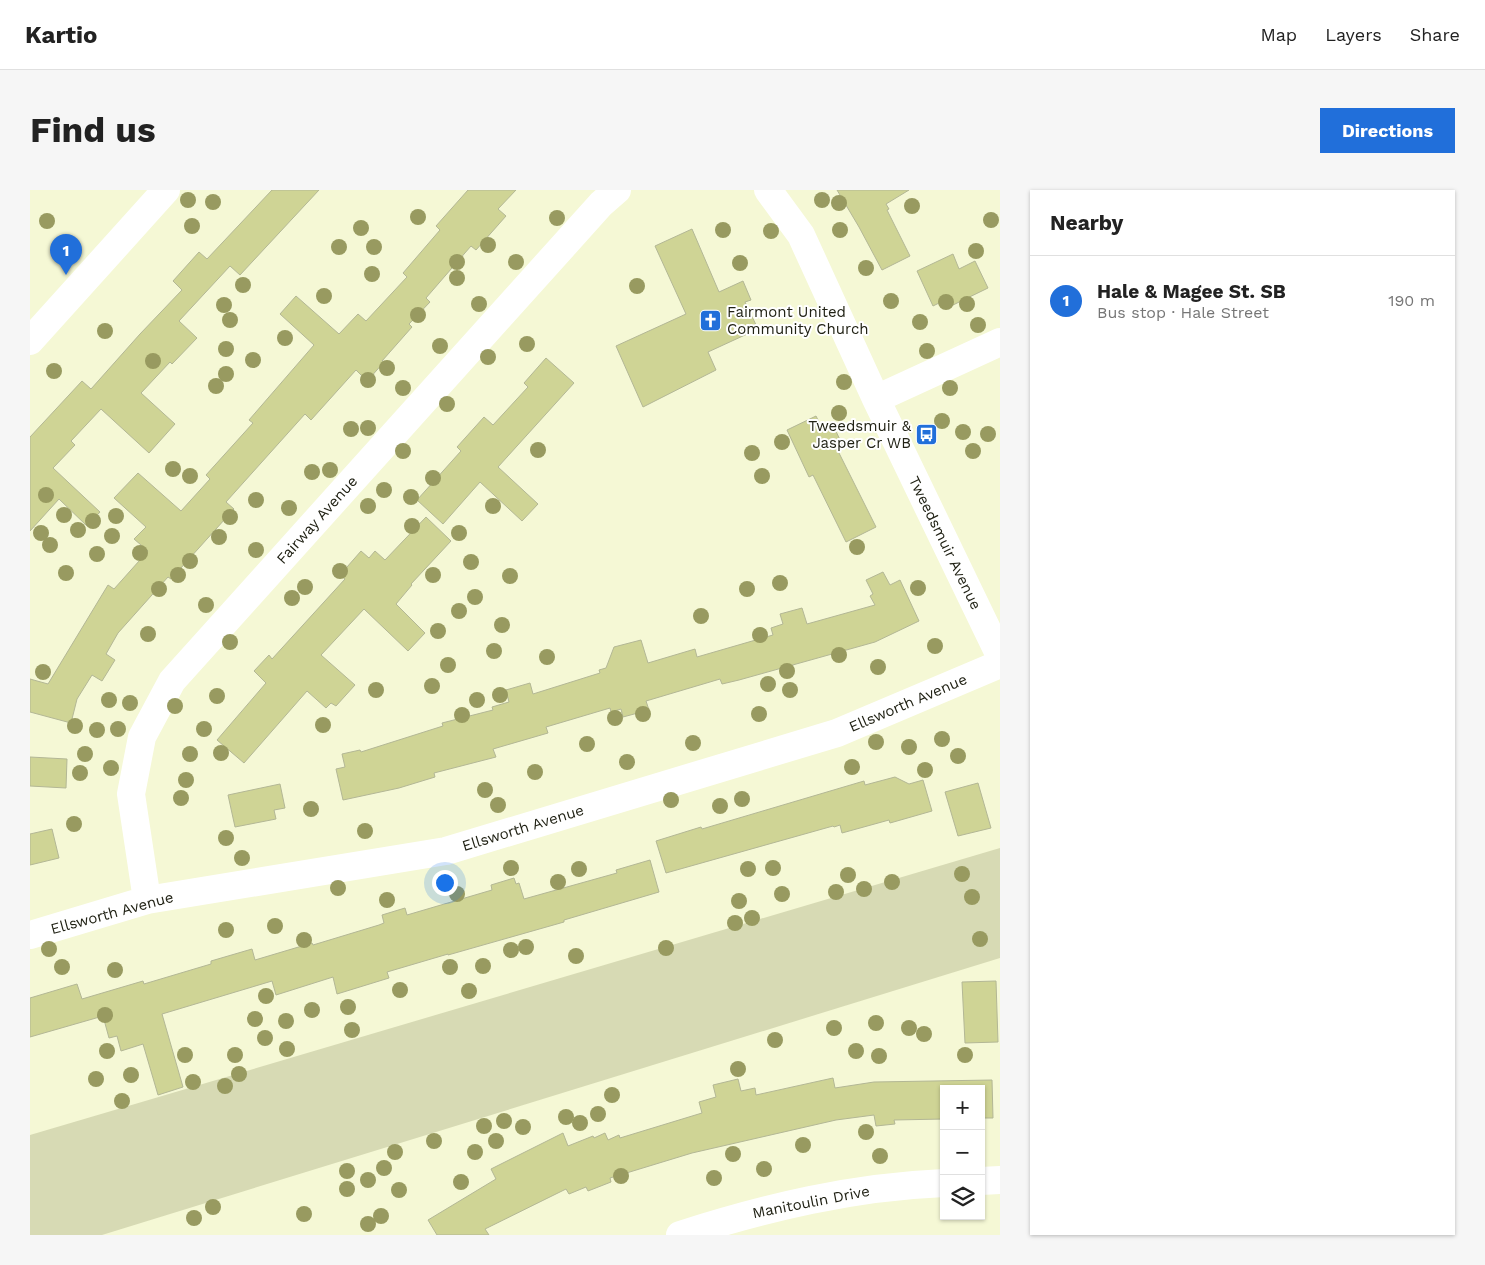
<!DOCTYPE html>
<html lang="en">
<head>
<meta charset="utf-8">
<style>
	body { margin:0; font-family:"Work Sans",sans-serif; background:#f6f6f6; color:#222 }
	.controls { position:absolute; right:15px; bottom:15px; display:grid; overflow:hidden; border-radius:0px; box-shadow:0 1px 4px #0004 }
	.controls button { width:45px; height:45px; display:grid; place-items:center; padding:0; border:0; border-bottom:1px solid #e0e0e0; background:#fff; color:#222; font:25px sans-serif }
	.you { position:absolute; left:414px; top:692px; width:18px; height:18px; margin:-12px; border:4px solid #fff; border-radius:50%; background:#1a73e8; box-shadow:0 0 0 8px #1a73e833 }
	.badge { display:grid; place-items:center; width:32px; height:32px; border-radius:50%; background:#216fda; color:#fff; font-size:16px; font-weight:700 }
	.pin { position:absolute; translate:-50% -41px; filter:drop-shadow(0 1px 2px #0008) }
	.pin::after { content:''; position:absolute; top:26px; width:18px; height:15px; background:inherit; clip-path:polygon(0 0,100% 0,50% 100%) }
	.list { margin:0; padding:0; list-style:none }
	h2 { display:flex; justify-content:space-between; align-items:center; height:65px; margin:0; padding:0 20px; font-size:21px }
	h2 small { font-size:16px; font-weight:400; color:#767676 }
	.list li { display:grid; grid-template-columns:32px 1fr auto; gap:15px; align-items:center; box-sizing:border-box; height:90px; padding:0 20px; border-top:1px solid #e0e0e0 }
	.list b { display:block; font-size:19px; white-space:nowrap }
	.list p { margin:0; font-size:16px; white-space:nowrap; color:#767676 }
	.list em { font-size:16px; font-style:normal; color:#767676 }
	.icon { flex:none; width:28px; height:28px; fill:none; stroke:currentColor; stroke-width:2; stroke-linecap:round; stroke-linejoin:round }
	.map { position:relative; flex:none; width:970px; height:1045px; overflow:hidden; border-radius:0px }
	header { display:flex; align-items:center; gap:30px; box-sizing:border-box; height:70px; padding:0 25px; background:#fff; border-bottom:1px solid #e0e0e0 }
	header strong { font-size:24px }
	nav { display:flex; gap:28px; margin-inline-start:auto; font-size:18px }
	.intro { display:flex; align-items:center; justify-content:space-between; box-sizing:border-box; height:120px; padding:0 30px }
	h1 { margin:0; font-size:35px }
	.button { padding:12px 22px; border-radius:0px; background:#216fda; color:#fff; font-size:18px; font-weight:700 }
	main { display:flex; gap:30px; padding:0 30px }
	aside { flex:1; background:#fff; border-radius:0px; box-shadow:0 1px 4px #0004 }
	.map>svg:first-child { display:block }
</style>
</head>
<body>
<header>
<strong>Kartio</strong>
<nav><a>Map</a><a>Layers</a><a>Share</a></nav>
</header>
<div class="intro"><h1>Find us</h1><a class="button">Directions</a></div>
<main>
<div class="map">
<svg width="970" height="1045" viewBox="0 0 970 1045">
	<rect width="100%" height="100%" fill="#f5f8d5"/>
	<path fill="#d7dab4" d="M970,658V768L72,1045H0V945Z"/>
	<path fill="#cfd495" stroke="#b3b795" d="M242,0H289L210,85L200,76L149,131L167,148L142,174L140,172L111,203L145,234L119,263L71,219L41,251L45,255L23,278L70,322L57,336L29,309L0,341V247L52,191L61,199L110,144L152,100L143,91L169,62L177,69Z
		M438,0H486L468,19L476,26L446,60L441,56L396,108L400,112L379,134L382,137L352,171L354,172L339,189L334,184L332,186L326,180L281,230L275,224L196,312L204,319L141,389L138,387L88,443L76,464L85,470L72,491L62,485L47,509L41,533L0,522V489L18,494L78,395L84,399L118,361L104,349L116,337L84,308L108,283L151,321L180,289L176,285L223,233L219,230L284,155L250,124L266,106L309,144L328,124L336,131L377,87L373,83L410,40L406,36Z
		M807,0H879L856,14L859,19L857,20L880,66L852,80L829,37Z
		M662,39L689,102L713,91L721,110L715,112L728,139L678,162L686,180L613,217L586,156L656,124L625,56Z
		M923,64L929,79L945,71L958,98L923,115L919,108L903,116L887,81Z
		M516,168L544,193L468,277L508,314L492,331L450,292L413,334L387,310L431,261L427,257L454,227L463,235L498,197L494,193Z
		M786,226L792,238L802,233L813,256L807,259L846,337L816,352L783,285L779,287L757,240Z
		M396,327L421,351L381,394L382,395L366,414L395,443L378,461L334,419L291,465L325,495L306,516L301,513L296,518L277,501L214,573L187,550L236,493L224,481L239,465L242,469L315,389L310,385L331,361L339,368L345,361L355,370Z
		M853,382L860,395L870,390L889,431L845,452L709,490L692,494L690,489L616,511L619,520L593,527L591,519L581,522L580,518L516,537L518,543L463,559L466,567L404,583L405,587L369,598L313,610L306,579L315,577L312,564L330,560L331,562L413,536L412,533L463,520L462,517L479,512L476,500L500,493L503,504L570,483L569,480L576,478L584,457L611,450L618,473L665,459L667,467L743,445L741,438L753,434L750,424L772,418L777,434L845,415L840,406L843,404L836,390Z
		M0,567L37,569L36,598L0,596Z
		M865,587L879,594L893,590L902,621L860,633L859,630L812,643L810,635L804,637L803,636L636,683L626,651L671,637L672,639L834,591L835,595Z
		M948,593L961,638L928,646L915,602Z
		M250,594L255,618L244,620L246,629L205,637L198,605Z
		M22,639L29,668L0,675V644Z
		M620,670L629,702L534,730V732L418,765V764L357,782L359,788L307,804L303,787L246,805L242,791L132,824L153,897L128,905L113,854L91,861L87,846L79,848L73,826L0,847V808L47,794L52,809L113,791L114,794L181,774V771L222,759L225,770L282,753L283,755L349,735L354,733L352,725L375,718L377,725L462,700L461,695L484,688L486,694L489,693L494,709L587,683L586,680Z
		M966,791L968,852L935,853L932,792Z
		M803,888L805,898L844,892L962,890L963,928H951V899H914V929L864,930L865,934L846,936L844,925L806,930L662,963L580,988L581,992L558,1001L556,997L539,1004L536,999L455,1039L459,1045H407L398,1030L466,989L461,979L533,943L538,956L563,946L564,948L575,943L578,950L589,945L590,948L672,923L669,912L686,907L683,895L708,889L711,901L725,898L726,905Z"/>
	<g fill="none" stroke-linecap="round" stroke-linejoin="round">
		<path stroke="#fff" stroke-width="28" d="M738,0L771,45L846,209L970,466
			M0,151L136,0
			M846,209L970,152
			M117,710L101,604L112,547L142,491L571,14L587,0
			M0,745L117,710L416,661L807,543L970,474
			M951,991L970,990
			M650,1045C738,1017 822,997 914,993"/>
	</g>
	<g fill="#989a60">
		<circle cx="158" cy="10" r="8"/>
		<circle cx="792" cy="10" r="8"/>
		<circle cx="183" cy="12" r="8"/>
		<circle cx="809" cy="13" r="8"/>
		<circle cx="882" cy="16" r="8"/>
		<circle cx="388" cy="27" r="8"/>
		<circle cx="527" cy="28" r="8"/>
		<circle cx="961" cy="30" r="8"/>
		<circle cx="17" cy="31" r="8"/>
		<circle cx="162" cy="36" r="8"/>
		<circle cx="331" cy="38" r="8"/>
		<circle cx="693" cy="40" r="8"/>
		<circle cx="810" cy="40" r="8"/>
		<circle cx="741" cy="41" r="8"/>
		<circle cx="458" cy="55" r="8"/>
		<circle cx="309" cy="57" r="8"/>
		<circle cx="344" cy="57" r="8"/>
		<circle cx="946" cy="61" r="8"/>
		<circle cx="427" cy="72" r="8"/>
		<circle cx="486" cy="72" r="8"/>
		<circle cx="710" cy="73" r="8"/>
		<circle cx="836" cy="78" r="8"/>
		<circle cx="342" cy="84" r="8"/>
		<circle cx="427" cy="88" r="8"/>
		<circle cx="213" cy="95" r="8"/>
		<circle cx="607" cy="96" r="8"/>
		<circle cx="294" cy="106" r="8"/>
		<circle cx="861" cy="111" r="8"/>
		<circle cx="916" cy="112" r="8"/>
		<circle cx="449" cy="114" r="8"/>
		<circle cx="937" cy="114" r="8"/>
		<circle cx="194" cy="115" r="8"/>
		<circle cx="388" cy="125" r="8"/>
		<circle cx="200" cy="130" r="8"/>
		<circle cx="890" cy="132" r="8"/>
		<circle cx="948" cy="135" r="8"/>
		<circle cx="75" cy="141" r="8"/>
		<circle cx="255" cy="148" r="8"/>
		<circle cx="497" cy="154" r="8"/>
		<circle cx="410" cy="156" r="8"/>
		<circle cx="196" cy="159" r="8"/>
		<circle cx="897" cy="161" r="8"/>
		<circle cx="458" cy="167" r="8"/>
		<circle cx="223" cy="170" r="8"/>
		<circle cx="123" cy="171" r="8"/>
		<circle cx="357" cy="178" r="8"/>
		<circle cx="24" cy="181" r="8"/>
		<circle cx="196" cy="184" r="8"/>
		<circle cx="338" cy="190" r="8"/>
		<circle cx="814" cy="192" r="8"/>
		<circle cx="186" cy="196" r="8"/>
		<circle cx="373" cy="198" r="8"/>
		<circle cx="920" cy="198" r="8"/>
		<circle cx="417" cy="214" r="8"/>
		<circle cx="809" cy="223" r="8"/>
		<circle cx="912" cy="231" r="8"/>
		<circle cx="338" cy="238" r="8"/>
		<circle cx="321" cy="239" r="8"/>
		<circle cx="933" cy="242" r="8"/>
		<circle cx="958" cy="244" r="8"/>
		<circle cx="752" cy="252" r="8"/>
		<circle cx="508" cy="260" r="8"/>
		<circle cx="373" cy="261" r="8"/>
		<circle cx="943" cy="261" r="8"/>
		<circle cx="722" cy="263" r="8"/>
		<circle cx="143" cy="279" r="8"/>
		<circle cx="300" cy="280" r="8"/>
		<circle cx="282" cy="282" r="8"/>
		<circle cx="160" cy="286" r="8"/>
		<circle cx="732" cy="286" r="8"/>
		<circle cx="403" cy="288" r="8"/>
		<circle cx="354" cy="300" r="8"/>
		<circle cx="16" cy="305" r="8"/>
		<circle cx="381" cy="307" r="8"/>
		<circle cx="226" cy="310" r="8"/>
		<circle cx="338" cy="316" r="8"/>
		<circle cx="463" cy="316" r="8"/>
		<circle cx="259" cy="318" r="8"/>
		<circle cx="34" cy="325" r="8"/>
		<circle cx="86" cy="326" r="8"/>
		<circle cx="200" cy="327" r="8"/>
		<circle cx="63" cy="331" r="8"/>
		<circle cx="382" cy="336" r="8"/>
		<circle cx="48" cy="340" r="8"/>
		<circle cx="11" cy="343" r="8"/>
		<circle cx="429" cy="343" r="8"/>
		<circle cx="82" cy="346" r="8"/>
		<circle cx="189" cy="347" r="8"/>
		<circle cx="20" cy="355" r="8"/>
		<circle cx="827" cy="357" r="8"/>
		<circle cx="226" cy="360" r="8"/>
		<circle cx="110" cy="363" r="8"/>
		<circle cx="67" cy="364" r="8"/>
		<circle cx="160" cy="371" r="8"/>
		<circle cx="441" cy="372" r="8"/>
		<circle cx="310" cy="381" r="8"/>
		<circle cx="36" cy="383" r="8"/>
		<circle cx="148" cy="385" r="8"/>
		<circle cx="403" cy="385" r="8"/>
		<circle cx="480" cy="386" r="8"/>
		<circle cx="750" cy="393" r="8"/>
		<circle cx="275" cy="397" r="8"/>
		<circle cx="888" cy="398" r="8"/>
		<circle cx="129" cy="399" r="8"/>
		<circle cx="717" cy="399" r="8"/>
		<circle cx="445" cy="407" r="8"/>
		<circle cx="262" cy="408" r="8"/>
		<circle cx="176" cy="415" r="8"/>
		<circle cx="429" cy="421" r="8"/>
		<circle cx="671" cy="426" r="8"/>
		<circle cx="472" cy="435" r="8"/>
		<circle cx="408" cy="441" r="8"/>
		<circle cx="118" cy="444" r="8"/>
		<circle cx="730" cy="445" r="8"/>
		<circle cx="200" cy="452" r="8"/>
		<circle cx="905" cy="456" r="8"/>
		<circle cx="464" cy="461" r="8"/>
		<circle cx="809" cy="465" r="8"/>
		<circle cx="517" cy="467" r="8"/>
		<circle cx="418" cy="475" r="8"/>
		<circle cx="848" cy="477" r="8"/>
		<circle cx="757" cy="481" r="8"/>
		<circle cx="13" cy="482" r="8"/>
		<circle cx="738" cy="494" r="8"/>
		<circle cx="402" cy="496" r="8"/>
		<circle cx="346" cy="500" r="8"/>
		<circle cx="760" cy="500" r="8"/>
		<circle cx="470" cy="505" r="8"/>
		<circle cx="187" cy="506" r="8"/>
		<circle cx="79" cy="510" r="8"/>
		<circle cx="447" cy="510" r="8"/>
		<circle cx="100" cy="513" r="8"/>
		<circle cx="145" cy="516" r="8"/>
		<circle cx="613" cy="524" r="8"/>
		<circle cx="729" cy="524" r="8"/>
		<circle cx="432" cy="525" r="8"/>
		<circle cx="585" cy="528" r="8"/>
		<circle cx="293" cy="535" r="8"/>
		<circle cx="45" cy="536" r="8"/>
		<circle cx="88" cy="539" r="8"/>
		<circle cx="174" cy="539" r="8"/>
		<circle cx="67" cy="540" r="8"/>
		<circle cx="912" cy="549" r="8"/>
		<circle cx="846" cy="552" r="8"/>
		<circle cx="663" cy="553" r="8"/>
		<circle cx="557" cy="554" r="8"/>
		<circle cx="879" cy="557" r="8"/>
		<circle cx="191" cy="563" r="8"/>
		<circle cx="55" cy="564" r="8"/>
		<circle cx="160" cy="564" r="8"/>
		<circle cx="928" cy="566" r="8"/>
		<circle cx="597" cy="572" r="8"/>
		<circle cx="822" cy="577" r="8"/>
		<circle cx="81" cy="578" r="8"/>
		<circle cx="895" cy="580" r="8"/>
		<circle cx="505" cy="582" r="8"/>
		<circle cx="50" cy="583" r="8"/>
		<circle cx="156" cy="590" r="8"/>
		<circle cx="455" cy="600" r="8"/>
		<circle cx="151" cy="608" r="8"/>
		<circle cx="712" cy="609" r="8"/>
		<circle cx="641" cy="610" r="8"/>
		<circle cx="468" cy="615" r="8"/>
		<circle cx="690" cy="616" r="8"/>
		<circle cx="281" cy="619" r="8"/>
		<circle cx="44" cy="634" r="8"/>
		<circle cx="335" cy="641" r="8"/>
		<circle cx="196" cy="648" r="8"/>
		<circle cx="212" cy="668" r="8"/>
		<circle cx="481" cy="678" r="8"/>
		<circle cx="743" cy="678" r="8"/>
		<circle cx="549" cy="679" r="8"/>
		<circle cx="718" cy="679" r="8"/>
		<circle cx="932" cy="684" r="8"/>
		<circle cx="818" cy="685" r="8"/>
		<circle cx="528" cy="692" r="8"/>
		<circle cx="862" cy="692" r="8"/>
		<circle cx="308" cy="698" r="8"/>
		<circle cx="834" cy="699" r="8"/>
		<circle cx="806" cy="702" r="8"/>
		<circle cx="427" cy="704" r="8"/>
		<circle cx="752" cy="704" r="8"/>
		<circle cx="942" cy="707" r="8"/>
		<circle cx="357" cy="710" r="8"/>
		<circle cx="709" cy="711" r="8"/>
		<circle cx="722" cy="728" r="8"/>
		<circle cx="705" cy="733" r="8"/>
		<circle cx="245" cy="736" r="8"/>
		<circle cx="196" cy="740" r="8"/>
		<circle cx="950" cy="749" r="8"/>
		<circle cx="274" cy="750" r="8"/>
		<circle cx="496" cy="757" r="8"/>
		<circle cx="636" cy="758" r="8"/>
		<circle cx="19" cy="759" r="8"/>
		<circle cx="481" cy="760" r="8"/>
		<circle cx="546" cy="766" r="8"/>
		<circle cx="453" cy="776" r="8"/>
		<circle cx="32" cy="777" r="8"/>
		<circle cx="420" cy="777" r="8"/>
		<circle cx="85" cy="780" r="8"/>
		<circle cx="370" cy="800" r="8"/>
		<circle cx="439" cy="801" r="8"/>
		<circle cx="236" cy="806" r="8"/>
		<circle cx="318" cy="817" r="8"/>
		<circle cx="282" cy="820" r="8"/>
		<circle cx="75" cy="825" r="8"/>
		<circle cx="225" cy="829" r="8"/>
		<circle cx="256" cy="831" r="8"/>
		<circle cx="846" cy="833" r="8"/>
		<circle cx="804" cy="838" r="8"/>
		<circle cx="879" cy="838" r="8"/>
		<circle cx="322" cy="840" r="8"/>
		<circle cx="894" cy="844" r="8"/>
		<circle cx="235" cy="848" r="8"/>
		<circle cx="745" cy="850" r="8"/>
		<circle cx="257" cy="859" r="8"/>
		<circle cx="77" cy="861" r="8"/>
		<circle cx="826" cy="861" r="8"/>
		<circle cx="155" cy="865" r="8"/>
		<circle cx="205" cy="865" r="8"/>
		<circle cx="935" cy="865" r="8"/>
		<circle cx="849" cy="866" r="8"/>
		<circle cx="708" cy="879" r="8"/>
		<circle cx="209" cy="884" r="8"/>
		<circle cx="101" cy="885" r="8"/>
		<circle cx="66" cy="889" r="8"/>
		<circle cx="163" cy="892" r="8"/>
		<circle cx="195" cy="896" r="8"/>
		<circle cx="582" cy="905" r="8"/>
		<circle cx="92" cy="911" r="8"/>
		<circle cx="568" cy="924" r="8"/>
		<circle cx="536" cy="927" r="8"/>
		<circle cx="474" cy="931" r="8"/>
		<circle cx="550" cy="933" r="8"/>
		<circle cx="454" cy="936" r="8"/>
		<circle cx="493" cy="937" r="8"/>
		<circle cx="836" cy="942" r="8"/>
		<circle cx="404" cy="951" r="8"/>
		<circle cx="466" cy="951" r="8"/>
		<circle cx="773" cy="955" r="8"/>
		<circle cx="365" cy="962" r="8"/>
		<circle cx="445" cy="962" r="8"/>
		<circle cx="703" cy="964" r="8"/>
		<circle cx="850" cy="966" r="8"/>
		<circle cx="354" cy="978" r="8"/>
		<circle cx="734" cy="979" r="8"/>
		<circle cx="317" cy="981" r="8"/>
		<circle cx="591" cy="986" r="8"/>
		<circle cx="684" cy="988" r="8"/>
		<circle cx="338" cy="990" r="8"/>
		<circle cx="431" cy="992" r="8"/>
		<circle cx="317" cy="999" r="8"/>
		<circle cx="369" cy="1000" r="8"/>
		<circle cx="183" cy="1017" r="8"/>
		<circle cx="274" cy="1024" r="8"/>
		<circle cx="351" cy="1026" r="8"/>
		<circle cx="164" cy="1028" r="8"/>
		<circle cx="338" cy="1034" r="8"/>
	</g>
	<defs>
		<symbol id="church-square" viewBox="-11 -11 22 22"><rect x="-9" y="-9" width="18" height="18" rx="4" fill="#216fda" stroke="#fff"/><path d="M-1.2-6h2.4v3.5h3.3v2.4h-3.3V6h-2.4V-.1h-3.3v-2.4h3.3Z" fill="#fff"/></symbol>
		<symbol id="bus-square" viewBox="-11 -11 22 22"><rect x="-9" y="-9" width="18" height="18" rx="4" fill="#216fda" stroke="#fff"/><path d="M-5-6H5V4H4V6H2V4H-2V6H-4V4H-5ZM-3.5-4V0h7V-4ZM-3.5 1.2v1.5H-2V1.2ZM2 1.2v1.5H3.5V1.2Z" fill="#fff"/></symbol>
	</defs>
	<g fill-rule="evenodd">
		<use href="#church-square" x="668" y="118" width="25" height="25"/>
		<use href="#bus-square" x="884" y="232" width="25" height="25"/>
	</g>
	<g text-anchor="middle" stroke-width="4" stroke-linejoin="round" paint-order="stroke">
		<g font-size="15" fill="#212215" stroke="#fff" text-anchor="start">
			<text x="697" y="127">Fairmont United<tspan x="697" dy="17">Community Church</tspan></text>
			<text x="881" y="241" text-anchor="end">Tweedsmuir &amp;<tspan x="881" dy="17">Jasper Cr WB</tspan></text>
		</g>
		<g font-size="15" fill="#212215" stroke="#fff">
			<text transform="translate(287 330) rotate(-48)" y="5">Fairway Avenue</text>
			<text transform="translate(915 353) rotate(64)" y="5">Tweedsmuir Avenue</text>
			<text transform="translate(878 513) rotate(-23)" y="5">Ellsworth Avenue</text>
			<text transform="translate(493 638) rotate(-17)" y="5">Ellsworth Avenue</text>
			<text transform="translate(82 723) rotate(-15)" y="5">Ellsworth Avenue</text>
			<text transform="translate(781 1012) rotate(-11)" y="5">Manitoulin Drive</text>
		</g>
	</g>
</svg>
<div class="controls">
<button>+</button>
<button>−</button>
<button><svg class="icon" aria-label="layers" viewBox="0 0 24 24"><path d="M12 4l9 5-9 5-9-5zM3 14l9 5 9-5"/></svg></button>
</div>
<div class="you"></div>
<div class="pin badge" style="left:36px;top:85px">1</div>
</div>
<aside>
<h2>Nearby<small></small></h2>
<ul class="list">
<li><span class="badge">1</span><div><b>Hale &amp; Magee St. SB</b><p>Bus stop · Hale Street</p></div><em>190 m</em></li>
</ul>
</aside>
</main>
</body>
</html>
